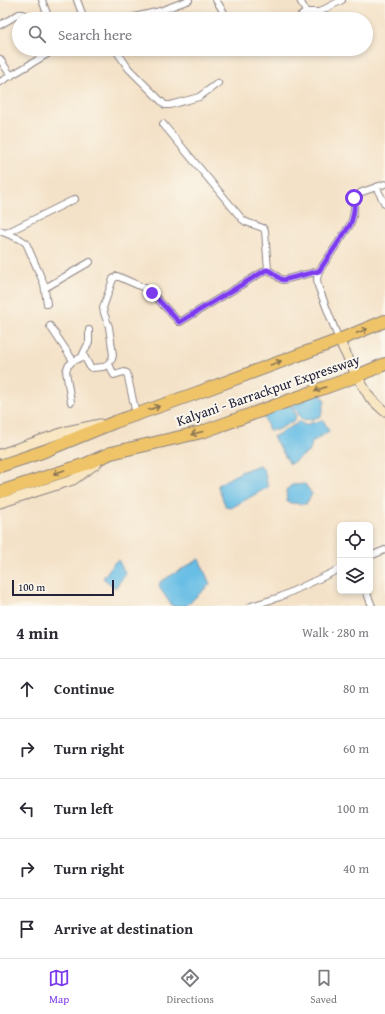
<!DOCTYPE html>
<html lang="en">
<head>
<meta charset="utf-8">
<style>
	body { margin:0; font-family:"Gentium Book Plus",serif; background:#f7f7f7; color:#2b2b33 }
	.controls { position:absolute; right:12px; bottom:12px; display:grid; overflow:hidden; border-radius:6px; box-shadow:0 2px 6px #0003 }
	.controls button { width:36px; height:36px; display:grid; place-items:center; padding:0; border:0; border-bottom:1px solid #e1e1e2; background:#fff; color:#2b2b33; font:20px sans-serif }
	.scale { position:absolute; left:12px; bottom:10px; width:102px; box-sizing:border-box; padding-left:4px; border:2px solid #22223b; border-top:0; font-size:11px; line-height:14px; white-space:nowrap; color:#22223b; -webkit-text-stroke:3px #fbf7ec; paint-order:stroke }
	.stop { position:absolute; width:12px; height:12px; margin:-9px; border:3px solid #7c3aed; border-radius:50%; background:#fff }
	.stop.end { background:#7c3aed; border-color:#fff; box-shadow:0 1px 4px #0008 }
	.list { margin:0; padding:0; list-style:none }
	h2 { display:flex; justify-content:space-between; align-items:center; height:52px; margin:0; padding:0 16px; font-size:17px }
	h2 small { font-size:13px; font-weight:400; color:#7c7c81 }
	.list li { display:grid; grid-template-columns:26px 1fr auto; gap:12px; align-items:center; box-sizing:border-box; height:60px; padding:0 16px; border-top:1px solid #e1e1e2 }
	.list b { display:block; font-size:15px; white-space:nowrap }
	.list em { font-size:13px; font-style:normal; color:#7c7c81 }
	.icon { flex:none; width:22px; height:22px; fill:none; stroke:currentColor; stroke-width:2; stroke-linecap:round; stroke-linejoin:round }
	.map { position:relative; flex:none; width:385px; height:606px; overflow:hidden }
	.search { position:absolute; background:#fff; box-shadow:0 2px 6px #0003; left:12px; right:12px; top:12px; height:44px; display:flex; align-items:center; gap:10px; box-sizing:border-box; padding:0 14px; border-radius:22px; color:#7c7c81; font-size:15px }
	.sheet { height:352px; background:#fff }
	nav { display:flex; justify-content:space-around; align-items:center; box-sizing:border-box; height:56px; border-top:1px solid #e1e1e2; background:#fff; font-size:11px; color:#7c7c81 }
	nav a { display:grid; justify-items:center; gap:2px }
	nav .on { color:#7c3aed }
	.map>svg:first-child { display:block }
</style>
</head>
<body>
<div class="map">
<svg width="385" height="606" viewBox="0 0 385 606">
	<rect width="100%" height="100%" fill="#fbf7ec"/>
	<filter id="ink" filterUnits="userSpaceOnUse"><feTurbulence type="fractalNoise" baseFrequency=".025" numOctaves="2"/><feDisplacementMap in="SourceGraphic" scale="8" xChannelSelector="R" yChannelSelector="G"/><feConvolveMatrix kernelMatrix="1 2 1 2 8 2 1 2 1" color-interpolation-filters="sRGB"/></filter>
	<filter id="wash" filterUnits="userSpaceOnUse"><feTurbulence type="fractalNoise" baseFrequency=".012" numOctaves="4" result="noise"/><feDisplacementMap in="SourceGraphic" scale="16" xChannelSelector="R" yChannelSelector="G"/><feGaussianBlur stdDeviation="0.9" result="paint"/><feColorMatrix in="noise" values="0 0 0 0 0 0 0 0 0 0 0 0 0 0 0 0 0 1.4 0 .05"/><feComposite in="paint" operator="in"/></filter>
	<g filter="url(#wash)">
		<rect width="100%" height="100%" fill="#f4e2c8"/>
		<path fill="#68bee5" stroke="#457090" d="M319,391L325,401L321,416L312,419L302,420L293,404Z
			M286,396L296,414L295,420L277,430H269L262,412Z
			M323,420L329,431L312,442L310,451L290,464L273,437L296,424L299,421L304,425Z
			M259,465L264,470L268,487L231,508L226,507L218,487L219,484L241,472Z
			M305,484L312,494L306,504L291,503L287,501L286,490L292,485Z
			M199,559L210,584L186,606H172L159,587L160,582Z
			M118,560L126,574L115,588L103,578L114,563Z"/>
	</g>
	<g filter="url(#ink)">
		<g fill="none" stroke-linecap="round" stroke-linejoin="round">
			<defs>
				<path id="street" d="M42,0L49,19
					M77,0L84,19
					M216,0L228,19
					M300,0L306,12
					M126,19L160,11L189,0
					M297,19L306,12H319L342,0
					M0,25L19,14C24,13 26,16 30,19
					M115,49L129,69L165,105H170L199,97L218,83
					M176,49H177
					M0,59L11,76
					M0,82L56,49
					M163,124L242,219L246,222L263,228L265,231L268,270
					M376,187L385,204
					M0,231L20,239L26,243L44,284L47,304
					M6,233L75,199
					M45,288L90,262
					M50,326L72,359L76,360L84,356
					M89,330V342L83,354L90,367L92,368L103,367L106,366L112,359L113,355L109,327L104,313L103,308L113,279L117,276L149,290L179,322H180L266,270H268C274,272 277,278 283,280L319,271
					M339,340L318,286L317,279L319,271L350,225C354,216 355,209 354,198L362,192L385,184
					M109,364L114,375L124,372L127,373L136,414
					M71,402L66,371L68,366L74,360
					M370,556L385,550
					M366,591L372,606
					M251,606L280,597L340,569"/>
				<path id="secondary" d="M339,340L357,376L370,398L384,411H385
					M0,454L67,431L100,424
					M0,503L73,480L97,463"/>
				<path id="highway" d="M0,466L42,452L115,422L194,394L339,340L385,321
					M0,492L86,464L111,453L202,432L357,376L385,364"/>
			</defs>
			<use href="#street" stroke="#8b8282" stroke-width="8"/>
			<use href="#secondary" stroke="#8b8282" stroke-width="11"/>
			<use href="#highway" stroke="#8b8282" stroke-width="14"/>
			<use href="#street" stroke="#fff" stroke-width="6"/>
			<use href="#secondary" stroke="#f9e7c3" stroke-width="9"/>
			<use href="#highway" stroke="#efc469" stroke-width="12"/>
		</g>
		<defs><path id="oneway-shaft" d="M-6 0H5M1.5-3L5.5 0L1.5 3" fill="none" stroke-width="1.6" stroke-linecap="round" stroke-linejoin="round"/></defs>
		<g stroke="#887352">
			<use href="#oneway-shaft" transform="translate(362 331) rotate(-22)"/>
			<use href="#oneway-shaft" transform="translate(276 363) rotate(-20)"/>
			<use href="#oneway-shaft" transform="translate(320 389) rotate(160)"/>
			<use href="#oneway-shaft" transform="translate(154 408) rotate(-19)"/>
			<use href="#oneway-shaft" transform="translate(197 433) rotate(166)"/>
			<use href="#oneway-shaft" transform="translate(59 472) rotate(161)"/>
		</g>
	</g>
	<g fill="none" stroke-linecap="round" stroke-linejoin="round" filter="url(#ink)">
		<path stroke="#7c3aed" stroke-width="5" d="M152,293L179,322H180L266,270H268C274,272 277,278 283,280L319,271L350,225C354,216 355,209 354,198"/>
	</g>
	<g text-anchor="middle" stroke-width="4" stroke-linejoin="round" paint-order="stroke">
		<g font-size="14" fill="#22223b" stroke="#fbf7ec">
			<text transform="translate(268 390) rotate(-19)" y="5">Kalyani - Barrackpur Expressway</text>
		</g>
	</g>
</svg>
<div class="controls">
<button><svg class="icon" aria-label="locate" viewBox="0 0 24 24"><circle cx="12" cy="12" r="6"/><path d="M12 2v4M12 18v4M2 12h4M18 12h4"/></svg></button>
<button><svg class="icon" aria-label="layers" viewBox="0 0 24 24"><path d="M12 4l9 5-9 5-9-5zM3 14l9 5 9-5"/></svg></button>
</div>
<div class="scale">100 m</div>
<div class="stop" style="left:354px;top:198px"></div>
<div class="stop end" style="left:152px;top:293px"></div>
<div class="search"><svg class="icon" aria-label="search" viewBox="0 0 24 24"><circle cx="10" cy="10" r="6"/><path d="M15 15l6 6"/></svg>Search here</div>
</div>
<section class="sheet">
<h2>4 min<small>Walk · 280 m</small></h2>
<ul class="list">
<li><svg class="icon" aria-label="ahead" viewBox="0 0 24 24"><path d="M12 20V5M6 11l6-6 6 6"/></svg><div><b>Continue</b></div><em>80 m</em></li>
<li><svg class="icon" aria-label="right" viewBox="0 0 24 24"><path d="M7 20v-9h11M14 6l5 5-5 5"/></svg><div><b>Turn right</b></div><em>60 m</em></li>
<li><svg class="icon" aria-label="left" viewBox="0 0 24 24"><path d="M17 20v-9H6M10 6l-5 5 5 5"/></svg><div><b>Turn left</b></div><em>100 m</em></li>
<li><svg class="icon" aria-label="right" viewBox="0 0 24 24"><path d="M7 20v-9h11M14 6l5 5-5 5"/></svg><div><b>Turn right</b></div><em>40 m</em></li>
<li><svg class="icon" aria-label="arrive" viewBox="0 0 24 24"><path d="M6 21V4h12l-3 4 3 4H6"/></svg><div><b>Arrive at destination</b></div></li>
</ul>
</section>
<nav>
<a class="on"><svg class="icon" aria-label="map" viewBox="0 0 24 24"><path d="M3 6l6-2 6 2 6-2v14l-6 2-6-2-6 2zM9 4v14M15 6v14"/></svg>Map</a>
<a><svg class="icon" aria-label="directions" viewBox="0 0 24 24"><path d="M12 3l9 9-9 9-9-9zM9 14v-3h6M13 9l2 2-2 2"/></svg>Directions</a>
<a><svg class="icon" aria-label="saved" viewBox="0 0 24 24"><path d="M7 4h10v16l-5-4-5 4z"/></svg>Saved</a>
</nav>
</body>
</html>
